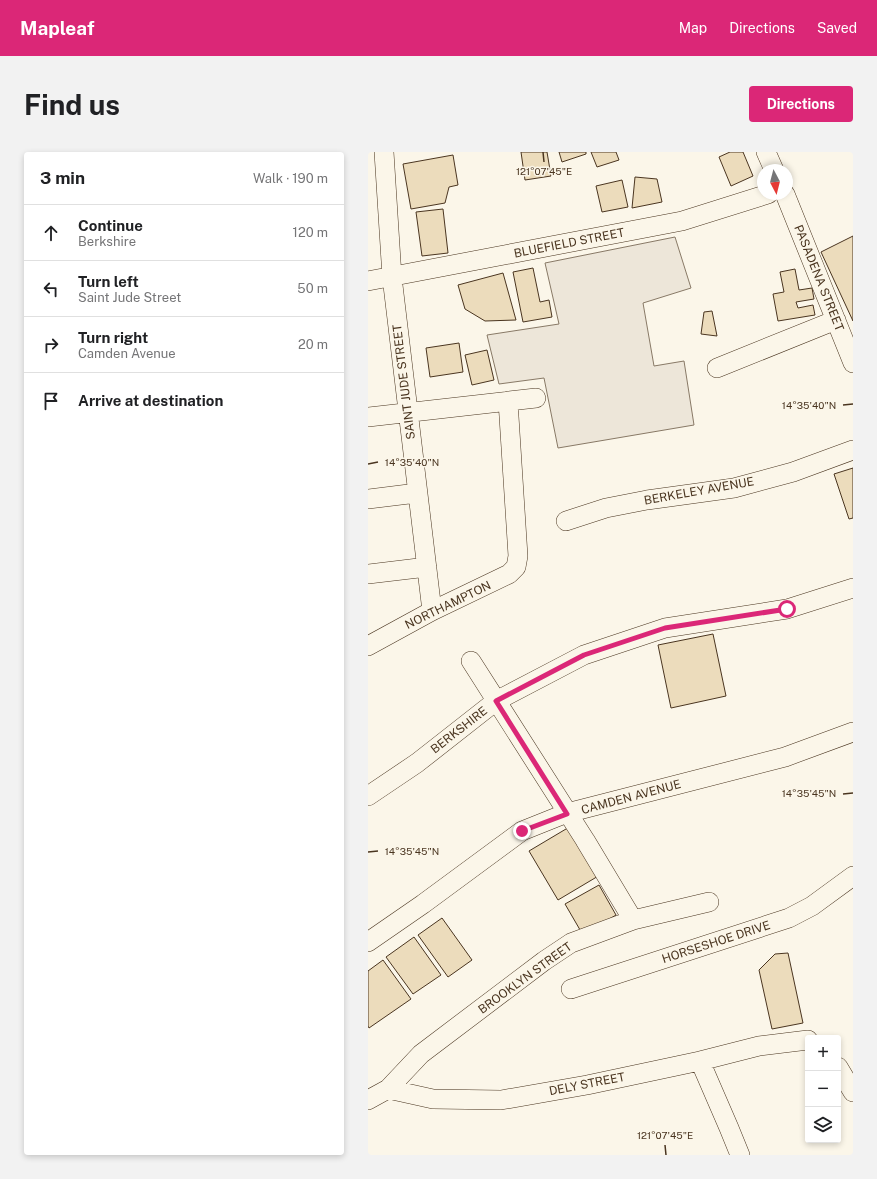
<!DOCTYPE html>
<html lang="en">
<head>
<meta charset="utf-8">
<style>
	body { margin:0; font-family:"Public Sans",sans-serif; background:#f2f2f2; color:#202124 }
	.controls { position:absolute; right:12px; bottom:12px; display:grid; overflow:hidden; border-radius:4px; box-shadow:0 2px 6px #0003 }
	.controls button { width:36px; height:36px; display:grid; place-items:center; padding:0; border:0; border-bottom:1px solid #e0e0e0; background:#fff; color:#202124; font:20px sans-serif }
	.compass { position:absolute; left:389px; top:12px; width:36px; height:36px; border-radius:50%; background:#fff; box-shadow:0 2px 6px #0003; rotate:173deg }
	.stop { position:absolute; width:12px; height:12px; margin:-9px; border:3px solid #db2777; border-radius:50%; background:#fff }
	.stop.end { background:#db2777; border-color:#fff; box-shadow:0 1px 4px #0008 }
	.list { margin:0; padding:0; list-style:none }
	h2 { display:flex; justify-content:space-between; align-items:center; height:52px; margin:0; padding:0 16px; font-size:17px }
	h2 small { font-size:13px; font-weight:400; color:#757577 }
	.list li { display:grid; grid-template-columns:26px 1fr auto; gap:12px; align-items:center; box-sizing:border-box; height:56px; padding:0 16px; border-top:1px solid #e0e0e0 }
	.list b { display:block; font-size:15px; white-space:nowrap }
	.list p { margin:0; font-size:13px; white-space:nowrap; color:#757577 }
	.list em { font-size:13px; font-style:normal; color:#757577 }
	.icon { flex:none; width:22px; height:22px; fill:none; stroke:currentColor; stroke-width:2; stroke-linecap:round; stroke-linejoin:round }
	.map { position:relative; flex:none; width:485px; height:1003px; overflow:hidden; border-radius:4px }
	header { display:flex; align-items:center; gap:24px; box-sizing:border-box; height:56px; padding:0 20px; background:#db2777; color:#fff }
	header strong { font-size:19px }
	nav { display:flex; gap:22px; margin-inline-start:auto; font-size:14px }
	.intro { display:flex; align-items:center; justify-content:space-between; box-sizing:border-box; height:96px; padding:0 24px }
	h1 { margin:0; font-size:28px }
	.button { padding:10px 18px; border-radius:4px; background:#db2777; color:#fff; font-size:14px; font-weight:700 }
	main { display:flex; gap:24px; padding:0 24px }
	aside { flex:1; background:#fff; border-radius:4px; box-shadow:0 2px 6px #0003 }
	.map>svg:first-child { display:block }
</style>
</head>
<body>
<header>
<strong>Mapleaf</strong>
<nav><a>Map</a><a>Directions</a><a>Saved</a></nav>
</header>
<div class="intro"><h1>Find us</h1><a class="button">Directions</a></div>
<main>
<aside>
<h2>3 min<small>Walk · 190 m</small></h2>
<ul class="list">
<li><svg class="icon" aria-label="ahead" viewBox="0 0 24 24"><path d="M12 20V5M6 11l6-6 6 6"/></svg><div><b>Continue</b><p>Berkshire</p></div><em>120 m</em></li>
<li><svg class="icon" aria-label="left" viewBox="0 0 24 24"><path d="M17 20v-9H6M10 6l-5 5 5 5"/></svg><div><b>Turn left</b><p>Saint Jude Street</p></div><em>50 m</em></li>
<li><svg class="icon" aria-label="right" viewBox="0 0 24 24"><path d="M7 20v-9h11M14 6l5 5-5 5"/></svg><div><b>Turn right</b><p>Camden Avenue</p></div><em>20 m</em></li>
<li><svg class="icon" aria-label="arrive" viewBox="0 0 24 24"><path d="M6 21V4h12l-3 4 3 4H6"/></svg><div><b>Arrive at destination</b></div></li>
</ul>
</aside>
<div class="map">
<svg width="485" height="1003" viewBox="0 0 485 1003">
	<rect width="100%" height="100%" fill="#fbf6e9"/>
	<path fill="#ede6d9" stroke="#887966" d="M307,85L323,136L275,151L286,214L316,209L326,273L190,296L176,226L131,232L119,183L191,172L177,111Z"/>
	<path fill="#ecdcbc" stroke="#4a3520" d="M153,0H179L183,24L157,28Z
		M191,0H218V2L194,10Z
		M223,0H248L251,8L229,15Z
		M362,0H375L385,24L363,34L351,5Z
		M85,3L90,33L81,35L77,51L43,57L35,12Z
		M267,25L289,27L294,50L264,56Z
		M254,28L260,55L234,60L228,34Z
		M75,57L80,101L54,104L48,60Z
		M485,84V169L453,100Z
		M165,116L172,150L181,148L184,165L155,170L145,120Z
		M427,117L431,138L444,136L446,147L428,150L430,156L445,153L447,163L410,169L405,142L416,140L412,120Z
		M135,121L148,168L117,169L97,157L90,133Z
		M344,159L349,184L333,182L336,160Z
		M91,191L95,220L62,225L58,196Z
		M119,198L126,228L104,233L97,203Z
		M485,316V366L481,367L466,322Z
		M345,482L358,544L303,556L290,493Z
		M203,674L232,723L190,748L161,699Z
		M231,733L248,763L215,783L197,752Z
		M74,766L104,808L80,825L50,783Z
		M46,785L73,823L45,842L18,805Z
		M420,801L435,871L404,877L391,818L407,802Z
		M15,808L43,847L1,876L0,874V819Z"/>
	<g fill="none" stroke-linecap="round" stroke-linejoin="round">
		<defs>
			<path id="minor" d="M16,0L24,125L64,459
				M398,0L406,18
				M417,42L485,211
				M0,129L314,69L400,42
				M349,216L468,168
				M0,265L168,246
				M0,347L49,341
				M198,369L238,356L279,348L366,336L425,320L485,298
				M0,422L59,415
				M0,494L64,459L141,422L148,415L150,404L140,249
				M103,509L217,688L265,768
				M0,644L49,611L128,549L216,503L297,476L419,457L485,436
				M0,790L55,752L154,679L199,661L417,605L485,580
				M203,837L421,766L444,754L485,724
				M332,909L361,976L372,1003
				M470,915L485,940
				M20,937L65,947L133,948L219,933L332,909L391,894L440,888
				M0,948L20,937L53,902L176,809L203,791L265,768L341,750"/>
		</defs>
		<use href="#minor" stroke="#4a3520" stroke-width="20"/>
		<use href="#minor" stroke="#fbf6e9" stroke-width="19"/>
	</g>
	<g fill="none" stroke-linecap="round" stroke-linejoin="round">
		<path stroke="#db2777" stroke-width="5" d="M154,679L199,662L128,549L216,503L297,476L419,457"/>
	</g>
	<path fill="none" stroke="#4a3520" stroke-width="1.5" d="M175,0L176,10M475,253L485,252M0,312L10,310M475,642L485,641M0,700L10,699M297,993L298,1003"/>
	<g text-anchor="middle" stroke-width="3" stroke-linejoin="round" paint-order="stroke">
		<g font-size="12" fill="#4a3520" stroke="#fbf6e9">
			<text transform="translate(201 91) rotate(-11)" y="4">BLUEFIELD STREET</text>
			<text transform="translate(451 126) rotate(68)" y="4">PASADENA STREET</text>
			<text transform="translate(36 230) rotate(-97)" y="4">SAINT JUDE STREET</text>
			<text transform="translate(331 339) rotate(-10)" y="4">BERKELEY AVENUE</text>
			<text transform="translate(80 453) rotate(-26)" y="4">NORTHAMPTON</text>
			<text transform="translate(91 578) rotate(-38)" y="4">BERKSHIRE</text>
			<text transform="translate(263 645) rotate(-15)" y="4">CAMDEN AVENUE</text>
			<text transform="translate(348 790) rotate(-18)" y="4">HORSESHOE DRIVE</text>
			<text transform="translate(157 826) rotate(-36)" y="4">BROOKLYN STREET</text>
			<text transform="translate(219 932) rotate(-11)" y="4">DELY STREET</text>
		</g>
	</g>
	<g font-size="10" text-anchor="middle" fill="#4a3520" stroke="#fbf6e9" stroke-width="3" stroke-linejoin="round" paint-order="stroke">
		<text x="176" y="23">121°07'45"E</text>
		<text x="441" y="257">14°35'40"N</text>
		<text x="44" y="314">14°35'40"N</text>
		<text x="441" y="645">14°35'45"N</text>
		<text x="44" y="703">14°35'45"N</text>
		<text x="297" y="987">121°07'45"E</text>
	</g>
</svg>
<div class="controls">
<button>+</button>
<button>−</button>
<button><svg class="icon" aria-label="layers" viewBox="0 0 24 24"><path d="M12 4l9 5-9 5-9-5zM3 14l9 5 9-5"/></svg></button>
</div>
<svg class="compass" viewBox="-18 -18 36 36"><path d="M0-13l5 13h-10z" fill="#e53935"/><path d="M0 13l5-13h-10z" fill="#757577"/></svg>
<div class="stop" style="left:419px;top:457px"></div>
<div class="stop end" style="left:154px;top:679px"></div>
</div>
</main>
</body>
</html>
